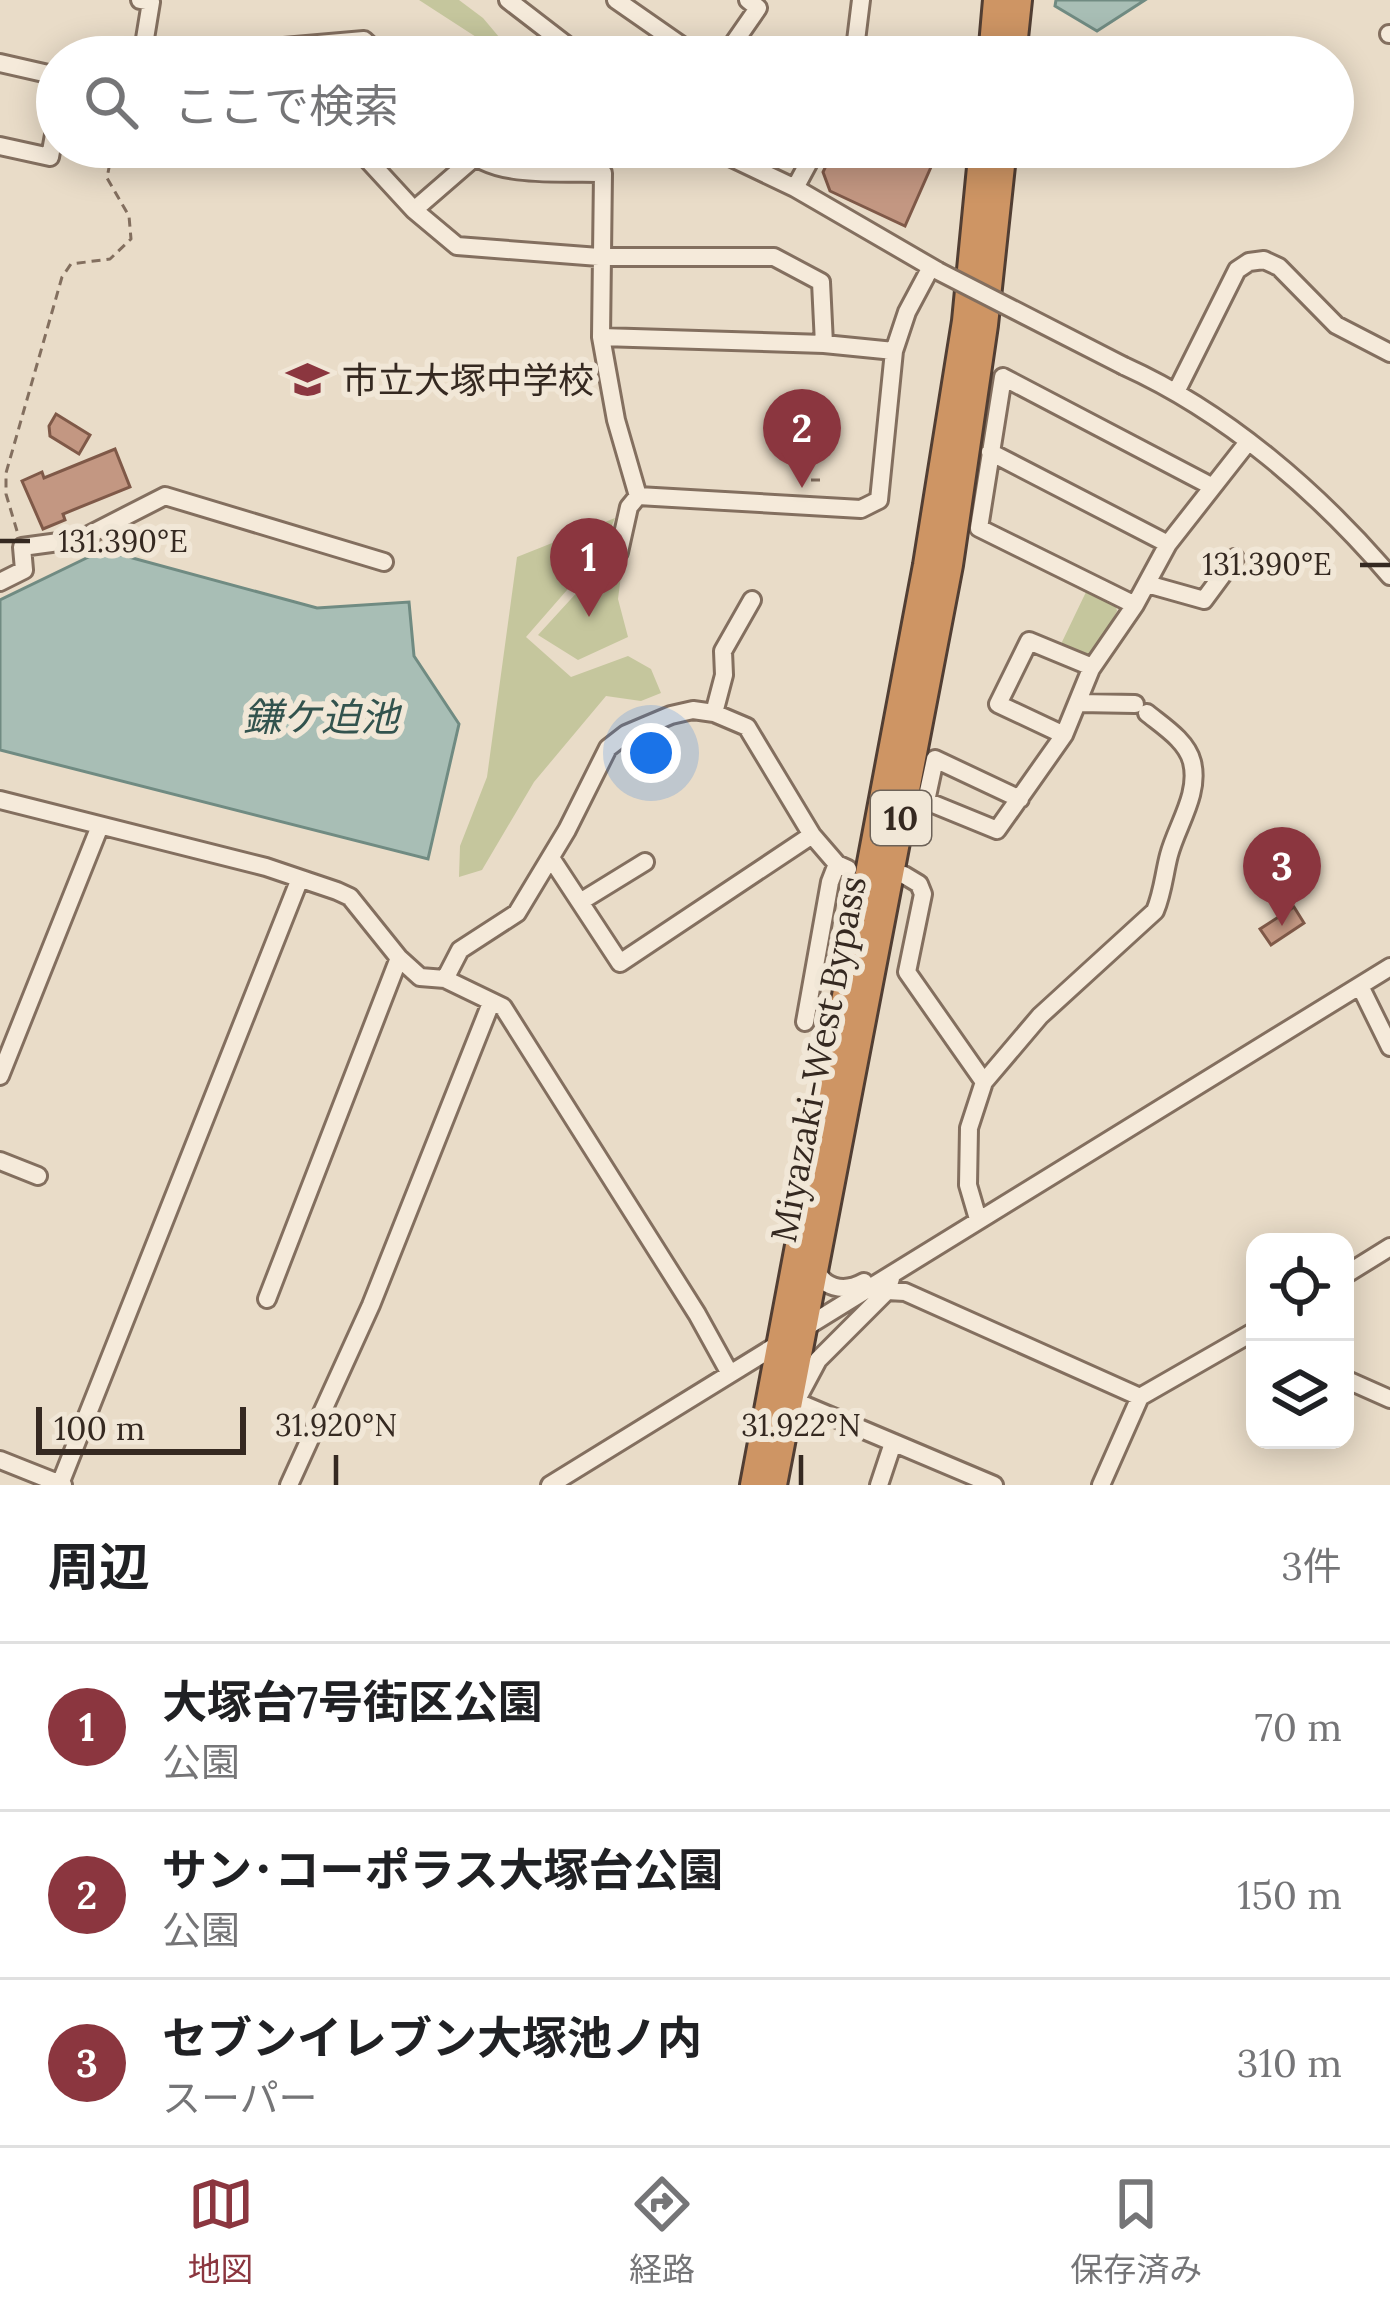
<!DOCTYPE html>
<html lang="ja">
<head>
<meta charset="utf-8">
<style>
	body { margin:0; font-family:Lora,"Noto Sans JP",serif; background:#f6f6f6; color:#202124 }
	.controls { position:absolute; right:36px; bottom:36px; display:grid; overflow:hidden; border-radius:24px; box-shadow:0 6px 30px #0003 }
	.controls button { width:108px; height:108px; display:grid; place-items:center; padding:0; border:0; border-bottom:3px solid #e0e0e0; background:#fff; color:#202124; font:60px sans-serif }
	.scale { position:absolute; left:36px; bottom:30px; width:210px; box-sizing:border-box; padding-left:12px; border:6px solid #352921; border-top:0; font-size:33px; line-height:42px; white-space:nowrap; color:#352921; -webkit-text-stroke:9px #f1e7d7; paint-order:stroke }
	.you { position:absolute; left:651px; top:753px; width:42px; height:42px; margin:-30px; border:9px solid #fff; border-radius:50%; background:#1a73e8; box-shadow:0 0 0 18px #1a73e833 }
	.badge { display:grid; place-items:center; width:78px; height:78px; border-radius:50%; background:#8b363f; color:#fff; font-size:39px; font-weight:700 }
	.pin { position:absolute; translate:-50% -99px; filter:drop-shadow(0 3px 6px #0008) }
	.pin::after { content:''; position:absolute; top:63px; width:42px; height:36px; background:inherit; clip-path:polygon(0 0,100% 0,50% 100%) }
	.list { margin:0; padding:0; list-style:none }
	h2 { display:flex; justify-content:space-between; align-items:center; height:156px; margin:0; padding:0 48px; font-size:51px }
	h2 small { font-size:39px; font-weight:400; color:#757577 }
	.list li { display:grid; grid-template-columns:78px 1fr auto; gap:36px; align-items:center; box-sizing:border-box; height:168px; padding:0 48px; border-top:3px solid #e0e0e0 }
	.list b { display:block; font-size:45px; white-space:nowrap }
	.list p { margin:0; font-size:39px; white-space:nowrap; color:#757577 }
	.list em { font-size:39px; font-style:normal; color:#757577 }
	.icon { flex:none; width:66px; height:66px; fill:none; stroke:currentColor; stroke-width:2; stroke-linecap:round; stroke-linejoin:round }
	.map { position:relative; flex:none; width:1390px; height:1485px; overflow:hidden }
	.search { position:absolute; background:#fff; box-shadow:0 6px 30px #0003; left:36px; right:36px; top:36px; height:132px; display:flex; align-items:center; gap:30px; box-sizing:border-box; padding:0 42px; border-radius:66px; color:#757577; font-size:45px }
	.sheet { height:660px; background:#fff }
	nav { display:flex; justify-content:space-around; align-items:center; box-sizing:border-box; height:168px; border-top:3px solid #e0e0e0; background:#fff; font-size:33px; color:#757577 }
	nav a { display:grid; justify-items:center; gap:6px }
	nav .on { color:#8b363f }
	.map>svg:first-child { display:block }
</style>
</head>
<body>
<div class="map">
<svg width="1390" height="1485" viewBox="0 0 1390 1485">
	<rect width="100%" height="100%" fill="#e9dcc8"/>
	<path fill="#c5c69d" d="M419,0H459L483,18L516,57H507Z
		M615,518L601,551L526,637L571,677L628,656L651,669L661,693L641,701L606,696L534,782L482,870L459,877L460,846L487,777L517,557Z
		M624,552L618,599L628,637L578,660L538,635L613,553Z
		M1086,592L1116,606L1117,611L1093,656L1088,657L1061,644Z"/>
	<path fill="#a8beb5" stroke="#708b82" stroke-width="3" d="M1056,0H1145L1097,31L1055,6Z
		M103,550L317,608L409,602L414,656L459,724L428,859L0,750V600Z"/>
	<path fill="#c39782" stroke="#7f5948" stroke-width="3" d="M835,147H888L931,167L905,226L830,191L823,172Z
		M56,414L90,435L79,454L50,436L49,426Z
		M115,449L130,487L63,514L65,520L43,529L22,481L42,472L44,478Z
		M1294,907L1304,923L1271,945L1260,929Z"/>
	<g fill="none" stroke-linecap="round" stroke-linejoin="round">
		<defs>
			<path id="minor" d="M140,0L151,2L142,57
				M508,0L582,57
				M616,0L698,57
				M1389,34H1390
				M168,57L364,40L382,57
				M724,57L758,8L748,0
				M854,57L861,0
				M0,63L57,76
				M0,146L50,157L57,118
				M356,147L414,210L457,246L599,257H774L821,282L824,344
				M464,147C494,180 561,171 603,173L601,337L616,420L638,496L861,509L879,500L894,351L907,312L931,267
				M709,147L795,188L938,271
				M795,188L817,147
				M414,210L474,158
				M601,337L824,344L894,351
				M1124,366C1226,412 1318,492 1390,576
				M1177,390L1237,270L1249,262L1264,260L1279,267L1336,325L1390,353
				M990,452L1168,544
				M619,552L629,507L638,496
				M0,582L24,570L22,547L81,539L165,496L384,562
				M1147,584L1204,600L1235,558
				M1135,605L979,528L1003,377L1211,486
				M1079,703L1135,704
				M714,713L724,675L723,651L752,600
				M1064,735L998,704L1029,641L1092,667
				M1020,799L935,759L926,801L997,830L1064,735L1091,669L1135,605L1168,544L1248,442
				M0,800L266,867L337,891L350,897L399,958L420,977L445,979L503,1007L697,1314L729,1372
				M551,858L620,963L812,835
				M904,875L919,884L923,894L907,972L984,1082
				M580,902L645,862
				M445,979L460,950L517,913L567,830L608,748L626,734L671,715L693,710L714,713L747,727L812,835L837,864L848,869
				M1360,986L1390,1047
				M805,1022L830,882L837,864
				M0,1076L100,826
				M0,1161L38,1176
				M978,1219L968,1185L969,1128L984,1082L1040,1016L1155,911C1163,892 1164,874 1169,855C1177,825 1200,794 1192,762C1187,741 1163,726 1147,713
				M815,1265C821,1289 844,1293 864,1282
				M1345,1275L1390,1247
				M887,1291L905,1292L1140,1397
				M267,1299L399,958
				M1345,1379L1390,1399
				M795,1401L994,1485
				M794,1405L818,1360L887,1291L892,1275
				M0,1460L63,1485
				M60,1484L299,881
				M289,1485L371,1305L491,1003
				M550,1485L1390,967
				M879,1485L893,1443
				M1101,1485L1140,1397L1255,1331"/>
			<path id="highway" d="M991,57L996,0
				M1013,57L1019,0
				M753,1485L926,565L965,321L982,147
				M774,1485L950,565L985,325L1004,147"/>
		</defs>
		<use href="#minor" stroke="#836f5f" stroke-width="22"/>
		<use href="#highway" stroke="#513e33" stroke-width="30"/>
		<path stroke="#836f5f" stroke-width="3" stroke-dasharray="9 6" stroke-linecap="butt" d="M811,480H822
			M17,531L6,494V473L62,277L71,264L110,259L131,239L129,216L107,178L113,147"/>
		<use href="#minor" stroke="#f5eada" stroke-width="16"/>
		<use href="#highway" stroke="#ce9564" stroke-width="24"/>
		<defs>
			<path id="minor-bridge" d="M938,271L1124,366"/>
		</defs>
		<use href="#minor-bridge" stroke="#836f5f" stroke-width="22" stroke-linecap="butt"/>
		<use href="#minor-bridge" stroke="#f5eada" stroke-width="16"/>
	</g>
	<path fill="none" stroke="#352921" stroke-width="4.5" d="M0,541H30M1360,565H1390M336,1485V1455M801,1485V1455"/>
	<defs>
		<symbol id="school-bare" viewBox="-9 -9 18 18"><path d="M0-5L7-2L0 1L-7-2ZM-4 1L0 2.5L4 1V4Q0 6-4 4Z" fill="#8b363f" stroke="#f1e7d7" stroke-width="2.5" paint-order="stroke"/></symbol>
	</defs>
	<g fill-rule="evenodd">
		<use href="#school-bare" x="278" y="350" width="59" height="59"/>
	</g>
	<g text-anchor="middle" stroke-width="12" stroke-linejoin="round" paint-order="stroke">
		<rect fill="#f1e7d7" stroke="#6d6258" stroke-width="3" x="871" y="791" width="60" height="54" rx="9"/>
		<g font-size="33" font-weight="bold" fill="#352921">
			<text x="901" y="830">10</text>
		</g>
		<g font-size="36" fill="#352921" stroke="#f1e7d7" text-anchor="start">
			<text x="342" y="393">市立大塚中学校</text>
		</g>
		<g font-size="36" fill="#352921" stroke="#f1e7d7">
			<text transform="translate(818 1059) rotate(-79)" y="13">Miyazaki-West Bypass</text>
		</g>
		<g font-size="39" font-style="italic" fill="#32534e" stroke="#f1e7d7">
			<text x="321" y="731">鎌ケ迫池</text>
		</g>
	</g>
	<g font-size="30" text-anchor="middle" fill="#352921" stroke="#f1e7d7" stroke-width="12" stroke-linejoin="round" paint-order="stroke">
		<text x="123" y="552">131.390°E</text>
		<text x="1267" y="575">131.390°E</text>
		<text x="336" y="1436">31.920°N</text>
		<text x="801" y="1436">31.922°N</text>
	</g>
</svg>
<div class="controls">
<button><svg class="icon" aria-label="locate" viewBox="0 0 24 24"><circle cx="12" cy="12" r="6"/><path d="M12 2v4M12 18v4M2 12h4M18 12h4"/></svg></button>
<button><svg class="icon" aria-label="layers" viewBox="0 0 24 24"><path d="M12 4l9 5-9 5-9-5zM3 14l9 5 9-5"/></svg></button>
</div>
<div class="scale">100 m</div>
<div class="you"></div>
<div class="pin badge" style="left:589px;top:617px">1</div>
<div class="pin badge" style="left:802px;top:488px">2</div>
<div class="pin badge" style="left:1282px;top:926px">3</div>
<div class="search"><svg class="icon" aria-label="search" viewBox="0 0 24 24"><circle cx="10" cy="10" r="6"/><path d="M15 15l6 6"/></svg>ここで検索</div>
</div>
<section class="sheet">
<h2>周辺<small>3件</small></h2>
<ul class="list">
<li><span class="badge">1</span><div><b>大塚台7号街区公園</b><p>公園</p></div><em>70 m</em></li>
<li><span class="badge">2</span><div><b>サン･コーポラス大塚台公園</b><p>公園</p></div><em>150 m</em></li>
<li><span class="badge">3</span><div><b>セブンイレブン大塚池ノ内</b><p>スーパー</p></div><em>310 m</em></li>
</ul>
</section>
<nav>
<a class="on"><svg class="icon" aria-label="map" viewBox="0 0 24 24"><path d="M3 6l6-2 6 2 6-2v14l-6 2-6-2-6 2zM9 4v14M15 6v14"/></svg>地図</a>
<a><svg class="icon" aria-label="directions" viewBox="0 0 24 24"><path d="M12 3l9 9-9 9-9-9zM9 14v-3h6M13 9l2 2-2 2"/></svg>経路</a>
<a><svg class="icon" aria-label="saved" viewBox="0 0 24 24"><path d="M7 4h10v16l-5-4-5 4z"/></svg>保存済み</a>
</nav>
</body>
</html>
